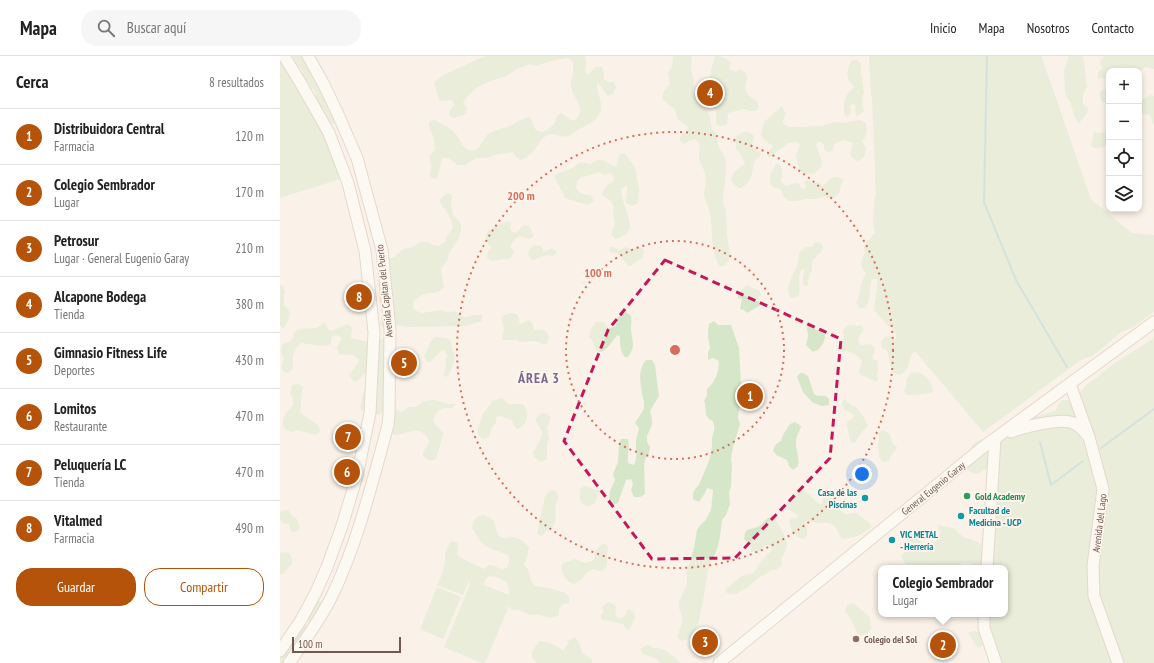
<!DOCTYPE html>
<html lang="es">
<head>
<meta charset="utf-8">
<style>
	body { margin:0; font-family:"PT Sans Narrow",sans-serif; background:#f6f6f6; color:#222 }
	.controls { position:absolute; right:12px; top:12px; display:grid; overflow:hidden; border-radius:8px; box-shadow:0 2px 6px #0003 }
	.controls button { width:36px; height:36px; display:grid; place-items:center; padding:0; border:0; border-bottom:1px solid #e0e0e0; background:#fff; color:#222; font:20px sans-serif }
	.scale { position:absolute; left:12px; bottom:10px; width:109px; box-sizing:border-box; padding-left:4px; border:2px solid #72594f; border-top:0; font-size:11px; line-height:14px; white-space:nowrap; color:#72594f; -webkit-text-stroke:3px #fdf6ee; paint-order:stroke }
	.you { position:absolute; left:582px; top:418px; width:14px; height:14px; margin:-10px; border:3px solid #fff; border-radius:50%; background:#1a73e8; box-shadow:0 0 0 6px #1a73e833 }
	.badge { display:grid; place-items:center; width:26px; height:26px; border-radius:50%; background:#b45309; color:#fff; font-size:13px; font-weight:700 }
	.pin { position:absolute; translate:-50% -50%; border:2px solid #fff; box-shadow:0 1px 4px #0006 }
	.popup { position:absolute; left:598px; top:509px; width:130px; height:52px; box-sizing:border-box; display:grid; place-content:center; border-radius:8px; background:#fff; filter:drop-shadow(0 1px 3px #0005); font-size:13px; white-space:nowrap; color:#767676 }
	.popup b { font-size:15px; color:#222 }
	.popup::after { content:''; position:absolute; left:50%; top:100%; margin-left:-8px; border:8px solid transparent; border-top-color:#fff }
	.list { margin:0; padding:0; list-style:none }
	h2 { display:flex; justify-content:space-between; align-items:center; height:52px; margin:0; padding:0 16px; font-size:17px }
	h2 small { font-size:13px; font-weight:400; color:#767676 }
	.list li { display:grid; grid-template-columns:26px 1fr auto; gap:12px; align-items:center; box-sizing:border-box; height:56px; padding:0 16px; border-top:1px solid #e0e0e0 }
	.list b { display:block; font-size:15px; white-space:nowrap }
	.list p { margin:0; font-size:13px; white-space:nowrap; color:#767676 }
	.list em { font-size:13px; font-style:normal; color:#767676 }
	.actions { display:flex; gap:8px; padding:12px 16px }
	.actions a { flex:1; padding:9px 0; border:1px solid #b45309; border-radius:16px; text-align:center; font-size:14px; color:#b45309 }
	.actions .main { background:#b45309; color:#fff }
	.icon { flex:none; width:22px; height:22px; fill:none; stroke:currentColor; stroke-width:2; stroke-linecap:round; stroke-linejoin:round }
	.map { position:relative; flex:none; width:874px; height:607px; overflow:hidden }
	header { display:flex; align-items:center; gap:24px; box-sizing:border-box; height:56px; padding:0 20px; background:#fff; border-bottom:1px solid #e0e0e0 }
	header strong { font-size:19px }
	nav { display:flex; gap:22px; margin-inline-start:auto; font-size:14px }
	.search { width:280px; height:36px; background:#f6f6f6; display:flex; align-items:center; gap:10px; box-sizing:border-box; padding:0 14px; border-radius:16px; color:#767676; font-size:15px }
	main { display:flex }
	aside { flex:1; background:#fff }
	.map>svg:first-child { display:block }
</style>
</head>
<body>
<header>
<strong>Mapa</strong>
<div class="search"><svg class="icon" aria-label="search" viewBox="0 0 24 24"><circle cx="10" cy="10" r="6"/><path d="M15 15l6 6"/></svg>Buscar aquí</div>
<nav><a>Inicio</a><a>Mapa</a><a>Nosotros</a><a>Contacto</a></nav>
</header>
<main>
<aside>
<h2>Cerca<small>8 resultados</small></h2>
<ul class="list">
<li><span class="badge">1</span><div><b>Distribuidora Central</b><p>Farmacia</p></div><em>120 m</em></li>
<li><span class="badge">2</span><div><b>Colegio Sembrador</b><p>Lugar</p></div><em>170 m</em></li>
<li><span class="badge">3</span><div><b>Petrosur</b><p>Lugar · General Eugenio Garay</p></div><em>210 m</em></li>
<li><span class="badge">4</span><div><b>Alcapone Bodega</b><p>Tienda</p></div><em>380 m</em></li>
<li><span class="badge">5</span><div><b>Gimnasio Fitness Life</b><p>Deportes</p></div><em>430 m</em></li>
<li><span class="badge">6</span><div><b>Lomitos</b><p>Restaurante</p></div><em>470 m</em></li>
<li><span class="badge">7</span><div><b>Peluquería LC</b><p>Tienda</p></div><em>470 m</em></li>
<li><span class="badge">8</span><div><b>Vitalmed</b><p>Farmacia</p></div><em>490 m</em></li>
</ul>
<div class="actions"><a class="main">Guardar</a><a>Compartir</a></div>
</aside>
<div class="map">
<svg width="874" height="607" viewBox="0 0 874 607">
	<rect width="100%" height="100%" fill="#faf2e8"/>
	<path fill="#d6e6c8" fill-rule="evenodd" d="M0,0L36,55L56,106L60,123L0,142Z
		M13,0H30L59,67L49,68L45,64L40,49L35,41L36,37L22,19L23,15L15,6Z
		M207,0H305C307,5 306,10 305,15L308,19L316,11H322L324,17V23L329,26H335L336,32L333,38L328,40C324,36 322,30 317,26C316,34 321,42 321,50C322,64 306,69 296,75C293,76 292,79 289,80C282,82 275,76 268,79C261,82 258,90 254,95C250,99 246,102 241,104L236,101L233,96L214,99L208,102H196L185,109H178L168,102H162L158,120L156,123C147,122 151,117 151,111C151,103 146,101 155,94L154,82L149,71V65L155,64C161,69 171,71 176,78C180,83 182,93 190,94C201,96 201,85 207,79C214,74 219,74 227,71C235,68 241,62 250,61C252,64 253,70 255,73C262,80 270,72 275,67L276,61L281,57L291,64H296C306,50 294,44 291,31C290,27 292,22 293,19C294,14 293,10 293,6L288,2L275,4L256,10L250,8L237,13L226,20L208,26L196,32L186,42L183,47L187,52L186,58L175,62L169,60L170,54L174,49L172,44L165,45L159,44L154,27C161,18 171,16 181,11C190,7 197,3 207,0Z
		M393,0H412L411,13L414,24L413,37L421,45L430,60L432,73L436,78L438,89L444,100L446,105V118L443,142V148L446,154L447,179L450,198L449,204L445,209L440,211C430,197 433,174 430,157C429,151 425,145 424,139C424,132 427,125 425,117C424,113 421,110 420,106C417,97 424,92 415,83L409,85L404,88L400,84L401,78L407,76L408,70L398,64L395,53L385,46L382,41L384,35L390,28L388,16L392,11Z
		M435,0C442,0 446,2 451,7L449,13L455,16L460,13L466,17L467,22L465,33L468,39L477,45L479,51L476,55H469L464,53L448,57L447,69L441,70L436,68V55L434,49L441,38L431,24L430,18Z
		M589,0H762V2L811,143L852,177L874,179V256L853,271L841,276L820,294L810,301L802,303L703,376L635,295C628,302 631,303 628,311C626,314 623,317 620,319C620,319 614,317 613,317C610,314 610,301 607,295L602,292L601,286L605,281L611,280L616,284V278L613,273L608,270L594,254L598,223H592C588,236 593,239 585,252H579L576,246L579,240L581,228L586,217L583,214L581,208L582,202L585,197L584,191L587,186L595,177L593,164L595,140L596,138L592,40L591,39Z
		M788,0H803C805,10 805,20 807,31C803,37 802,41 803,48L808,52L807,58L799,67L795,62L790,45L786,40L785,34L784,15L788,3Z
		M824,0H874V13L866,11L859,15H829V21L818,23V17L822,12L820,6Z
		M573,4H577L581,8V18L584,36L582,45L584,55L579,59L576,60L575,54L576,51L575,49L572,48L570,50L571,56L568,61L565,60C563,53 564,42 568,37C571,34 573,34 574,30C572,28 569,25 568,22C566,17 569,7 573,4Z
		M829,31V44L826,47L821,45L819,36Z
		M871,39L874,40V70L870,59L859,57V45C863,44 867,40 871,39Z
		M502,50L506,58L503,64V67L508,71H514L542,70L554,66L563,67L579,64L585,66C588,72 587,81 582,85L586,93L584,101L579,105C568,103 569,94 574,87L563,84L554,88L553,94C548,98 543,95 544,89L541,86H538L536,88C539,101 549,109 533,118L523,117L519,114L516,99L520,88L517,86L508,87L503,92L498,94L491,101H488L487,99L493,90L483,83L481,77L482,74L484,66Z
		M829,74V87C824,91 818,94 812,91L811,88C814,84 812,80 814,76L821,77Z
		M463,76H469L474,80L472,90L481,98C480,101 477,102 475,105C473,109 473,113 472,117C472,123 466,129 461,132C458,132 456,131 453,127C447,119 460,112 465,107L460,97L456,94V87L454,84L455,81Z
		M344,97L355,111L359,134L358,147L352,150L346,147C346,140 348,136 347,130L341,132C341,146 350,157 350,173C346,179 343,181 335,183L331,178L335,169L333,158L334,152L332,146L322,139C324,132 326,129 333,126L334,121L330,117L324,119L319,116L307,120L301,121L297,125L296,132C300,138 304,139 311,139L314,145L308,149L297,146L285,142C282,134 277,128 274,120C280,115 288,115 294,111C298,108 296,108 300,107C303,106 306,107 310,108C325,99 323,106 336,111L339,99Z
		M496,108H499C505,114 501,119 501,126L506,130L515,127L519,128L522,133L525,132L526,129L524,127L527,124L530,125L532,127L539,126L543,130C545,128 546,126 548,125C552,120 560,120 564,124L561,129L559,137L555,141L549,142L543,141L535,143H525L520,144L517,145H509L504,141L500,133L494,132L490,128V119Z
		M168,137L171,138L172,141L171,147L173,159L180,166L181,172L179,182L169,197L168,203L161,213L164,231C159,237 156,237 149,237C143,238 138,241 133,245V251L136,255L142,257L162,254L168,257L174,255C190,267 188,257 202,259V265L186,270L128,271L116,269L105,273L100,269L102,257L98,239L101,226L97,208L101,203L114,201L123,193L130,192L141,186H147L153,189L159,190L164,186H166V182L173,171C172,167 170,160 167,156C161,147 155,145 168,137Z
		M228,165L231,166C231,171 229,174 234,177C241,176 241,166 249,170L254,180L249,183L240,180L235,183L230,191L234,196C230,206 226,202 218,204C216,204 214,205 211,205L207,202L208,195L211,192C197,175 214,171 228,165Z
		M536,186L542,188L543,191L541,196L532,205V214L529,219L528,229L526,230L523,229V220L525,214L523,212C516,220 521,230 519,239L517,241L511,242C504,232 512,221 516,212C518,208 519,201 519,197L526,191H532Z
		M255,189L262,190L263,196L272,192L277,196L275,199L273,200L267,199L253,204L251,203L248,198C250,193 250,190 255,189Z
		M330,191H334L339,194L346,191L352,194L357,191L362,192L364,196L362,202L350,210H348L340,199L331,196L329,194Z
		M0,229H3L5,236L4,239V249C14,257 9,263 4,272H2L0,269Z
		M468,229C471,234 480,231 481,239L479,241V243L478,244L481,249L467,257L464,254L460,253L462,243L458,242V239L463,232Z
		M346,256L351,260C352,264 351,268 351,273C352,284 356,291 348,301H345C340,296 340,288 340,281L338,279C333,282 324,302 316,294C315,293 315,290 314,288C313,285 311,283 309,280L312,271L316,266H323C327,270 329,274 336,270V264C338,260 341,258 346,256Z
		M230,257H233L238,259L239,265L240,268L249,264L253,268V271L254,274C257,274 262,273 265,275C271,278 269,285 265,289C258,283 250,286 242,286C237,286 240,285 236,284C231,283 227,285 222,284L223,276L224,273L221,262L224,259Z
		M434,265L438,269H451L459,292L461,328L460,347L458,362L460,368L453,391L451,403L452,410L451,431L449,436L450,448L446,459L442,464L440,481L437,493L428,514L423,545L418,569L412,579L408,583L402,585L397,582L403,563L399,552V546L407,528V516L414,492L417,474L421,468L425,465L431,454L433,434L427,432L425,437L419,446L413,443C412,432 418,433 421,424C424,416 428,409 430,401C432,395 432,389 432,382C434,374 436,372 432,364H430L426,359L425,347L424,345L427,339V333C435,327 439,315 439,305L433,302L428,304V297L430,292L428,281V275L429,268Z
		M44,266L46,268L48,273L51,275L68,268L72,272L71,282L88,286L97,285L103,283L113,284C119,310 111,331 104,357L90,360C86,356 83,356 80,352L83,338L86,332L88,317L84,318L80,323L75,326L72,324L69,319L78,307L79,304C71,295 68,301 59,298L57,292L62,282L56,279L53,280L51,282V288C42,292 31,288 21,287L16,291C16,295 13,297 13,301C12,308 16,311 8,317C1,315 0,310 4,303C1,299 0,293 3,288C7,285 10,288 13,281V278C20,269 31,275 38,271C40,270 42,268 44,266Z
		M529,266L532,267C535,275 534,273 542,275L545,279C545,287 540,294 533,296L526,289L528,280L527,272Z
		M570,269L577,270L579,269L582,270L584,274C580,279 575,284 581,289L591,288L595,293L592,302L594,304H597L598,313L597,320L598,322L597,325H594L580,318L579,315L582,306L579,301L568,295L562,296L561,290L564,281L563,275L565,272Z
		M874,278V607H713L701,558H725V512C718,512 710,513 702,512C693,511 693,505 681,507L678,512H629L621,501L627,493L626,487L629,479L635,475C640,479 638,484 643,488L656,486V485L661,476L658,473V469L667,471L674,472L684,482L691,483L710,492L714,488L715,482L713,469L716,432L720,420L717,414C700,408 700,428 685,410C688,396 692,381 710,383L753,361L765,358L776,354L778,349L782,344H788L790,345L801,335L806,329L816,322L833,308L873,283Z
		M156,281L166,282L171,285L172,294L174,296L175,302L169,319L166,321L164,320C163,316 165,315 166,311C166,305 164,307 167,300L165,295L162,294L150,306H147L144,299C150,292 149,283 156,281Z
		M366,304H372L375,309L379,340L370,355L372,363V369L367,380V386L370,391L369,397L365,403L364,409L365,438L360,441H354L351,434L353,428L351,423L346,424L338,447L333,449L329,445L330,435L335,424L333,418L338,406L339,388L341,383H348C350,391 347,399 348,407L354,409L356,403V384L359,372L355,367C358,361 364,356 364,350C365,345 362,341 362,337C360,325 358,313 366,304Z
		M634,316C644,316 652,325 653,335L651,337L630,339H627L624,334L627,329L626,324L631,317Z
		M520,317H523L528,320L534,338C539,342 545,337 549,343V349L542,350L533,347L523,336L517,321Z
		M18,328L23,331C21,338 21,348 20,355C25,361 33,365 39,370L40,376L35,379L18,374L12,376L6,374L3,370V364L5,358L13,349V343L10,337L12,329Z
		M221,342L224,343L227,348H243C250,357 248,369 237,373L235,371L231,363L219,360L216,361V367L212,371L209,381L204,383L199,380L197,375L203,357L207,353L212,345Z
		M154,344L169,348H175C172,355 167,351 161,353C149,363 153,367 163,376V379L156,403C150,406 147,404 143,400C142,394 148,391 149,385C149,383 148,382 146,380C136,369 126,379 115,379L110,376L112,353H116L121,356L123,355L129,351H135L144,345Z
		M563,344H566L572,350H575C581,355 585,363 588,370L581,377L575,387H572L570,384C569,381 567,368 567,366L573,362L574,359L563,353L562,348Z
		M262,357H265L270,360V364L267,372L269,382L267,388V403L261,406L254,401L253,396C256,391 261,384 262,378C263,369 248,366 262,357Z
		M515,366L521,370C520,375 516,380 516,385C515,393 520,401 518,410L513,414L509,410L507,404L496,399L493,394L496,388L501,385L503,379L510,368Z
		M603,374L610,378L612,387L617,391L616,394L611,399L609,405L603,406L599,401V395L598,392L599,383L598,377Z
		M304,430H307L314,434H320L315,447L308,451C298,446 300,442 300,433Z
		M274,434C277,436 277,436 278,439C279,442 277,445 276,448C275,456 278,466 271,473L268,474L262,480L259,479L257,477L259,471V465L261,459L265,440L269,435Z
		M519,434L527,437L539,448H542L544,440L546,438C555,444 559,456 566,459L572,457H577L584,463L589,466L592,471L578,480L563,483C558,480 559,476 556,472C551,465 545,467 537,467C534,466 531,465 527,465L525,466C526,470 528,475 527,479C523,490 507,474 510,463L517,462L518,459L511,455L506,450C508,442 516,440 519,434Z
		M6,454H9L10,458L17,463L20,472L17,475L12,476L10,472L9,468L2,467L0,463V456Z
		M203,459L209,461L214,465C215,469 216,474 218,478C222,486 229,480 235,481C241,483 245,487 249,491L248,497L244,509L248,513L250,519L251,525L255,530L273,533L285,537L289,541V547L283,548L279,553V559C270,564 269,561 260,559C257,558 254,559 251,559C244,557 239,553 232,554L229,550L205,607H202L164,591L190,529L189,525L183,539L157,529C160,523 163,517 164,510C167,499 163,495 172,485L178,487L177,499C183,504 196,509 204,513L209,509L215,510L221,513L227,512L229,506V500C221,495 209,494 203,488C198,484 196,477 192,472L193,466L197,461ZM209,520C222,521 230,525 229,539L204,529L205,524Z
		M492,460L494,461L496,464L504,479L507,488L506,494L501,503L502,509L497,514H491L486,518L478,522L466,533L462,534L457,538H451L445,536L446,533L462,520L473,517L477,512L482,504L492,494L489,489H486C481,493 479,498 471,496V490L464,483L465,477L467,474C471,472 475,473 479,470C485,467 484,463 492,460Z
		M323,487L328,490C328,494 327,497 327,500C328,511 325,519 313,513C303,517 305,524 294,528C285,524 281,519 282,508L294,503L305,507L312,505L314,503L316,494Z
		M1,496L10,497L12,504V508L8,512L3,518H0V498Z
		M157,531L181,541L163,583L140,573Z
		M38,544L42,546L43,548L33,564L29,566L25,557L28,551Z
		M329,546L335,549L336,552L335,558L338,563L344,561L348,553L354,556L355,562L350,572L348,574L346,573L343,568L321,563V560L324,554L322,552L324,549Z
		M573,547C575,548 587,559 590,561L591,573L587,578L581,579L577,577L571,563L565,555L567,549Z
		M28,570L6,607H0V599L21,571Z
		M694,575L697,576H701V585L703,588L700,592L697,591L688,577Z
		M295,581C299,586 301,590 302,597L307,600L312,604V607H257L252,602V596L259,585C269,585 275,589 283,594L287,590L289,584Z
		M368,588L373,592C382,590 395,600 400,607H380L377,603L363,598L360,593Z"/>
	<g fill="none" stroke-linecap="round" stroke-linejoin="round">
		<path stroke="#a6cfd3" stroke-width="2" d="M707,0L704,146L736,224L787,311
			M760,386L771,429L803,405
			M821,392L874,353"/>
		<defs>
			<path id="tertiary" d="M790,328L809,381L823,433L813,510L814,540L838,607
				M731,376C743,371 777,363 790,366C797,367 803,374 807,379
				M707,512L715,383
				M704,558V572L716,607
				M0,595L21,564L36,536L47,511L62,470L77,420L90,357L94,276L85,195L68,127L49,77L20,26L4,0
				M9,607C24,586 40,564 52,540C78,486 92,427 108,369L109,358L110,274L102,194L77,102L57,56L43,27L28,0
				M439,607L702,392L874,266"/>
		</defs>
		<use href="#tertiary" stroke="#cbb9af" stroke-width="13"/>
		<use href="#tertiary" stroke="#fff" stroke-width="11"/>
	</g>
	<path d="M0 0H874V607H0ZM385,204L561,283L550,402L455,502L372,503L284,385L328,274Z" fill="#faf2e8" fill-opacity=".55" fill-rule="evenodd"/>
	<path fill="none" stroke="#c2185b" stroke-width="3" stroke-dasharray="8 5" stroke-linejoin="round" d="M385,204L561,283L550,402L455,502L372,503L284,385L328,274Z"/>
	<g fill="none" stroke="#d76d5a" stroke-width="2" stroke-dasharray="2 4">
		<circle cx="395" cy="294" r="109"/>
		<circle cx="395" cy="294" r="218"/>
	</g>
	<circle fill="#2e9e5b" stroke="#fdf6ee" stroke-width="1.5" cx="687" cy="440" r="4"/>
	<g fill="#0f9aa8" stroke="#fdf6ee" stroke-width="1.5">
		<circle cx="585" cy="442" r="4"/>
		<circle cx="681" cy="460" r="4"/>
		<circle cx="612" cy="484" r="4"/>
	</g>
	<circle fill="#8d6e63" stroke="#fdf6ee" stroke-width="1.5" cx="576" cy="583" r="4"/>
	<g text-anchor="middle" stroke-width="3.5" stroke-linejoin="round" paint-order="stroke">
		<g font-size="10" fill="#72594f" stroke="#fdf6ee">
			<text transform="translate(104 235) rotate(-96)" y="4">Avenida Capitan del Puerto</text>
			<text transform="translate(653 432) rotate(-39)" y="4">General Eugenio Garay</text>
			<text transform="translate(819 467) rotate(-83)" y="4">Avenida del Lago</text>
		</g>
		<g font-size="10" font-weight="bold" fill="#0d838f" stroke="#fdf6ee" text-anchor="start">
			<text x="577" y="440" text-anchor="end">Casa de las<tspan x="577" dy="12">Piscinas</tspan></text>
			<text x="689" y="458">Facultad de<tspan x="689" dy="12">Medicina - UCP</tspan></text>
			<text x="620" y="482">VIC METAL<tspan x="620" dy="12">- Herrería</tspan></text>
		</g>
		<g font-size="10" font-weight="bold" fill="#27864d" stroke="#fdf6ee" text-anchor="start">
			<text x="695" y="444">Gold Academy</text>
		</g>
		<g font-size="10" font-weight="bold" fill="#785e54" stroke="#fdf6ee" text-anchor="start">
			<text x="584" y="587">Colegio del Sol</text>
		</g>
		<g font-size="14" font-weight="bold" letter-spacing="1" fill="#7d668d" stroke="#fdf6ee">
			<text x="259" y="327">ÁREA 3</text>
		</g>
	</g>
	<circle cx="395" cy="294" r="6" fill="#d76d5a" stroke="#fdf6ee" stroke-width="2"/>
	<g font-size="12" text-anchor="middle" font-weight="bold" fill="#d76d5a" stroke="#fdf6ee" stroke-width="3.5" stroke-linejoin="round" paint-order="stroke">
		<text x="241" y="144">200 m</text>
		<text x="318" y="221">100 m</text>
	</g>
</svg>
<div class="controls">
<button>+</button>
<button>−</button>
<button><svg class="icon" aria-label="locate" viewBox="0 0 24 24"><circle cx="12" cy="12" r="6"/><path d="M12 2v4M12 18v4M2 12h4M18 12h4"/></svg></button>
<button><svg class="icon" aria-label="layers" viewBox="0 0 24 24"><path d="M12 4l9 5-9 5-9-5zM3 14l9 5 9-5"/></svg></button>
</div>
<div class="scale">100 m</div>
<div class="you"></div>
<div class="pin badge" style="left:470px;top:340px">1</div>
<div class="pin badge" style="left:663px;top:589px">2</div>
<div class="popup"><b>Colegio Sembrador</b>Lugar</div>
<div class="pin badge" style="left:425px;top:586px">3</div>
<div class="pin badge" style="left:430px;top:37px">4</div>
<div class="pin badge" style="left:124px;top:307px">5</div>
<div class="pin badge" style="left:67px;top:416px">6</div>
<div class="pin badge" style="left:68px;top:381px">7</div>
<div class="pin badge" style="left:79px;top:241px">8</div>
</div>
</main>
</body>
</html>
